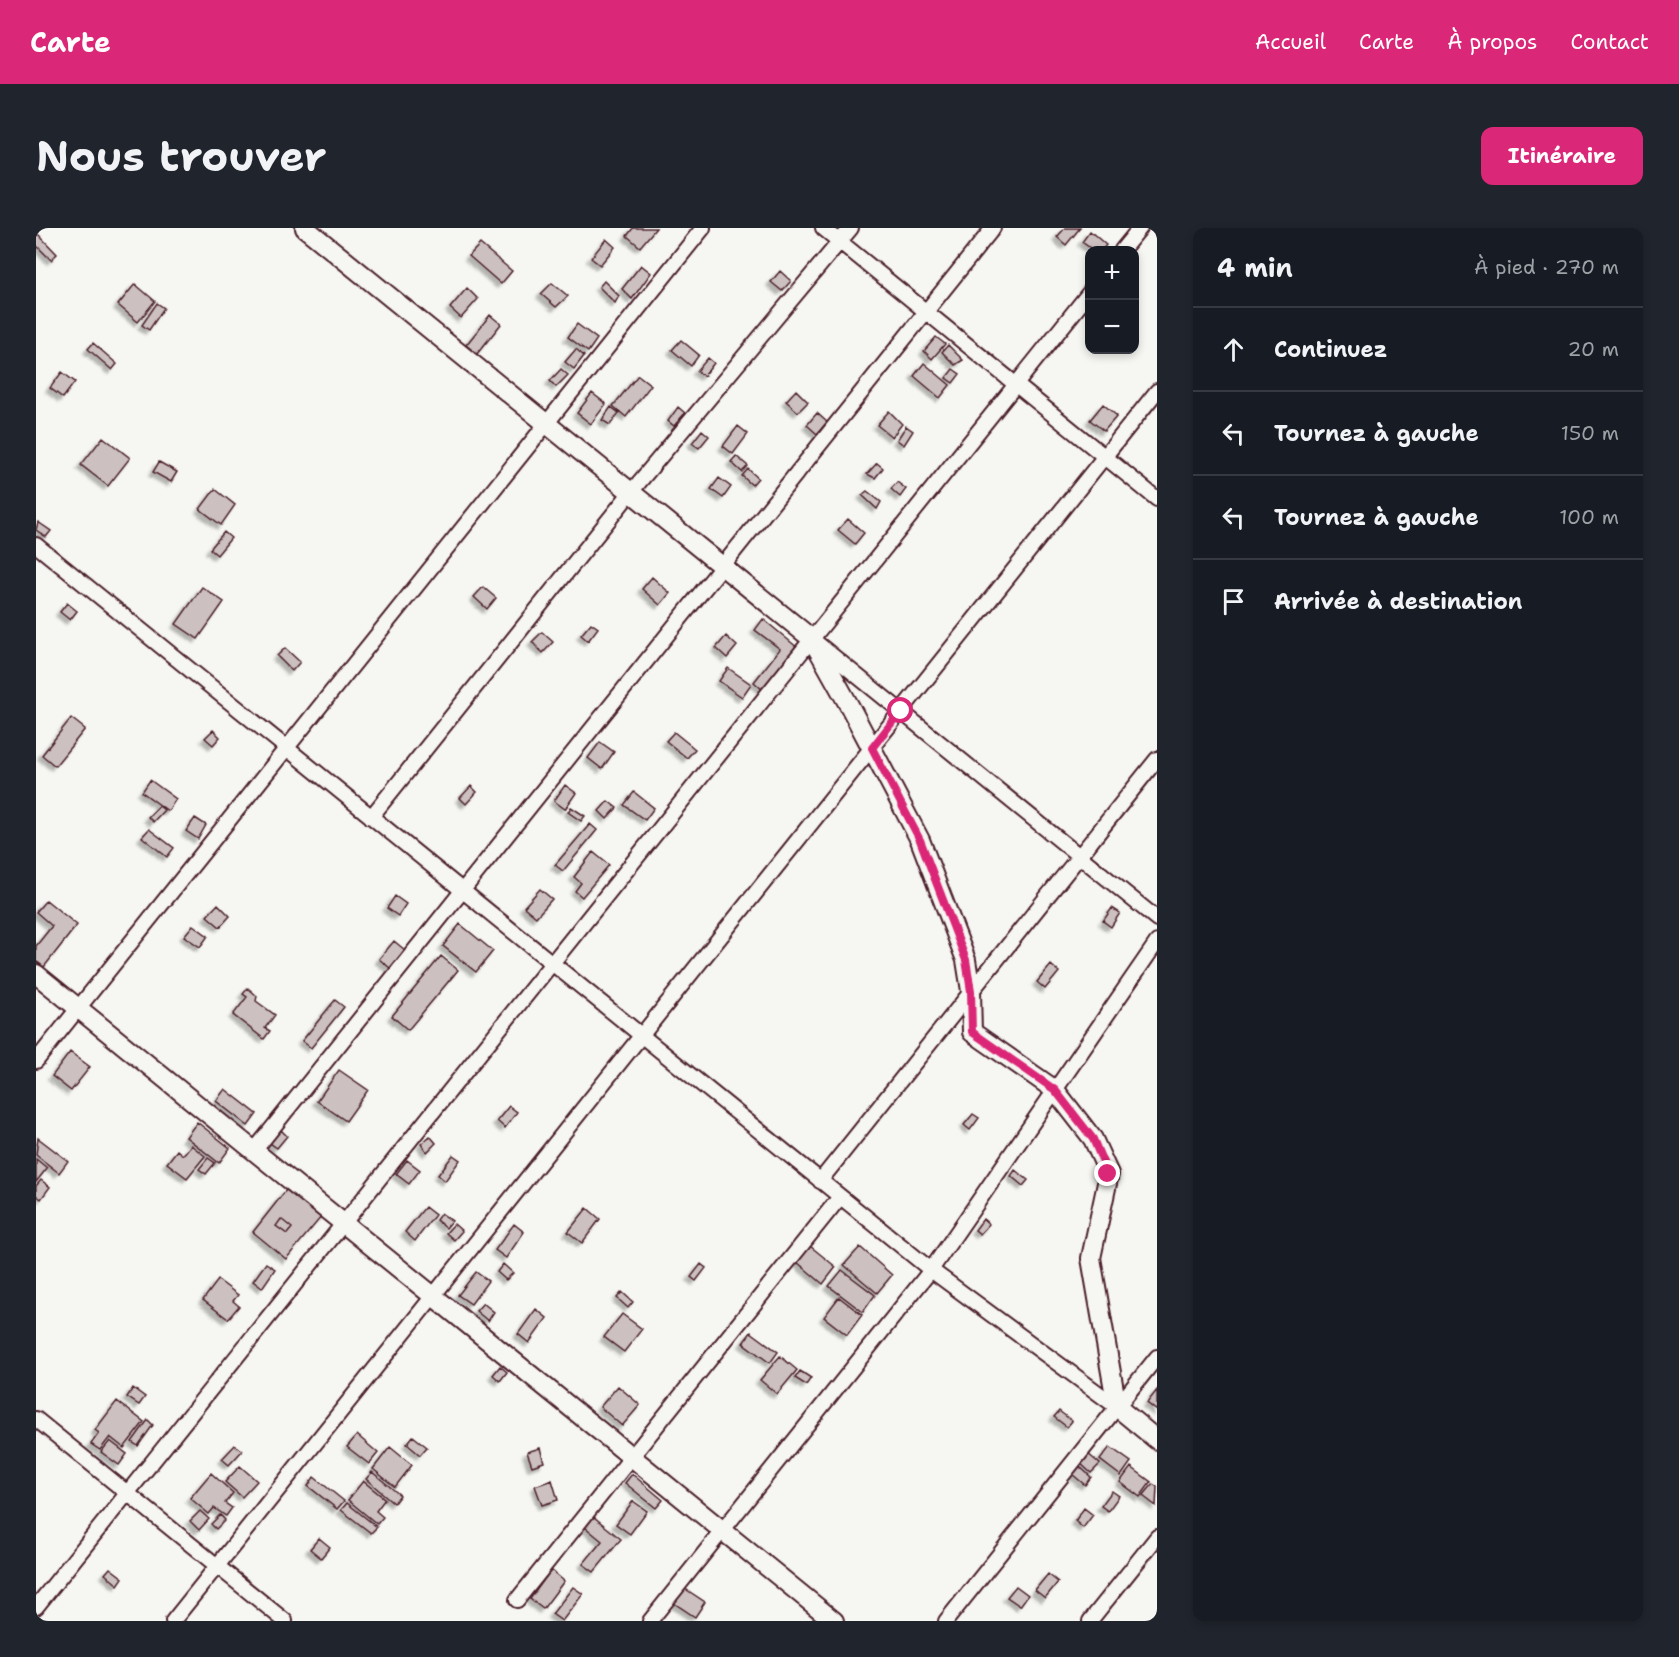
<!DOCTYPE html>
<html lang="fr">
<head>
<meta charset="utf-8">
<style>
	body { margin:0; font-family:"Shantell Sans",sans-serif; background:#20242c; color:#f1f3f6 }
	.controls { position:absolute; right:18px; top:18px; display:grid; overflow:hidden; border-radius:12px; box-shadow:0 3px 9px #0003 }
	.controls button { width:54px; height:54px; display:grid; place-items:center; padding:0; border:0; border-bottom:2px solid #363941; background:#171b24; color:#f1f3f6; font:30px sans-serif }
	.stop { position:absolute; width:18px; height:18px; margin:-14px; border:4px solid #db2777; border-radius:50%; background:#fff }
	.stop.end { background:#db2777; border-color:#fff; box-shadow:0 2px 6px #0008 }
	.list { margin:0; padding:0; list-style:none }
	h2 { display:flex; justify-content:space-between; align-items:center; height:78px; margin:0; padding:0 24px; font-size:26px }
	h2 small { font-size:20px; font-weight:400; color:#9ea1a6 }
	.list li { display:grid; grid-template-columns:39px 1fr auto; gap:18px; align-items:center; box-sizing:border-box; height:84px; padding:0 24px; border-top:2px solid #363941 }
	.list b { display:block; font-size:22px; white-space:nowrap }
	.list em { font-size:20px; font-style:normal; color:#9ea1a6 }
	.icon { flex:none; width:33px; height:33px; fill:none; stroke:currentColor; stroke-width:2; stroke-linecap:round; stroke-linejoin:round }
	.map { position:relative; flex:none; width:1121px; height:1393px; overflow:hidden; border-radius:12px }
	header { display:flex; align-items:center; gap:36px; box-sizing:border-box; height:84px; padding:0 30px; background:#db2777; color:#fff }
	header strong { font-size:28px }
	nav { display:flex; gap:33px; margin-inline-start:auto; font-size:21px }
	.intro { display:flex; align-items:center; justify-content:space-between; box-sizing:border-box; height:144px; padding:0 36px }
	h1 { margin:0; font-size:42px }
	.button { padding:15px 27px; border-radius:12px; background:#db2777; color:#fff; font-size:21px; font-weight:700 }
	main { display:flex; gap:36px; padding:0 36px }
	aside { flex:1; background:#171b24; border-radius:12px; box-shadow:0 3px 9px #0003 }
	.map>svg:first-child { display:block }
</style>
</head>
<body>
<header>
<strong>Carte</strong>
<nav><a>Accueil</a><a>Carte</a><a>À propos</a><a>Contact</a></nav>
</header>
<div class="intro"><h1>Nous trouver</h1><a class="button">Itinéraire</a></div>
<main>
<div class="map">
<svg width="1121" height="1393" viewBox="0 0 1121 1393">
	<defs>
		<filter id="shadow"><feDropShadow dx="-4" dy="4" stdDeviation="1.5" flood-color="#0004"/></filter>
	</defs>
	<rect width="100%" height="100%" fill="#f6f6f2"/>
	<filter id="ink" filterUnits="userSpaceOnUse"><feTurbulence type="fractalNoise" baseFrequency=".0167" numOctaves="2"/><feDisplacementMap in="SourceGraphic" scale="12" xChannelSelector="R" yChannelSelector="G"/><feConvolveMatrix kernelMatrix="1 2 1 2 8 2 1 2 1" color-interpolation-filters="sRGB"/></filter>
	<g filter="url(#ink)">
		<path fill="#ccc1c0" stroke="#4a1f2b" stroke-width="1.5" filter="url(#shadow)" d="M597,0H620L604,19L591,8Z
			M1029,0H1044L1030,17L1021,9Z
			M1054,3L1070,17L1066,22H1057L1046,14Z
			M0,4L21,26L15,32L0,17Z
			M570,11L579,19L564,37L555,30Z
			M444,16L476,43L465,56L433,28Z
			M605,37L615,45L596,71L586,61Z
			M744,43L755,53L746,63L735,54Z
			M568,53L583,68L579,75L563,59Z
			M516,55L532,68L520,79L505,66Z
			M99,56L119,73L102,94L82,77Z
			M431,60L442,71L425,90L414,80Z
			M121,75L128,80L113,102L106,97Z
			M454,87L465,96L441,126L430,117Z
			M541,96L561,111L552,124L532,109Z
			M900,109L909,116L896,131L888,123Z
			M645,112L663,127L655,138L636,122Z
			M57,115L81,136L76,142L52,121Z
			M912,117L927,132L919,137L906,124Z
			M540,121L548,128L538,141L529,134Z
			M672,130L678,135L668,148L661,143Z
			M888,135L914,157L904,170L878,148Z
			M525,141L532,147L520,159L514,153Z
			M917,141L924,146L917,155L910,150Z
			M26,144L39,154L27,170L14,160Z
			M602,147L615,157L590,189L577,178Z
			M760,162L772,174L762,184L750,173Z
			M556,165L570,176L555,196L541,185Z
			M1067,176L1081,188L1068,203L1054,192Z
			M575,179L583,185L574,197L566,192Z
			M642,179L649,185L638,198L632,193Z
			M853,183L866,196L856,209L841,197Z
			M781,185L791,194L781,206L771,197Z
			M702,198L712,206L697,226L687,218Z
			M870,198L877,203L868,217L861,212Z
			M666,202L673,208L663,220L656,215Z
			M67,209L94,230L72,258L45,237Z
			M700,228L712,238L706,244L695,234Z
			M123,234L141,244L135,254L117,244Z
			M841,235L847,240L839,250L831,246Z
			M712,241L722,250L716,257L706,248Z
			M683,250L695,259L687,270L675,261Z
			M861,254L870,261L864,269L855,261Z
			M179,261L199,277L185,297L164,281Z
			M831,263L845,274L841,281L826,267Z
			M812,291L828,305L819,316L802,302Z
			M2,294L15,303L10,309L0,302Z
			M188,304L195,310L181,327L174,321Z
			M616,349L634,365L624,377L606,361Z
			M166,359L188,374L162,411L140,396Z
			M447,359L460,370L451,381L438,369Z
			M31,375L41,383L34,392L24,384Z
			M727,391L762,420L728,463L718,454L744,421L719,402Z
			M555,395L562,400L552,413L545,407Z
			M506,404L517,414L507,425L496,414Z
			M690,408L701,418L691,430L680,420Z
			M249,420L264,434L256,443L241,428Z
			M692,440L715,456L706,469L683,453Z
			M35,490L49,501L19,538L6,527Z
			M177,502L184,509L177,517L169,510Z
			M638,504L659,521L651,530L630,513Z
			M564,514L578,524L566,541L552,530Z
			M114,552L140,571L132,583L106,564Z
			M529,557L540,565L529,581L518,573Z
			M435,558L441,564L430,576L424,570Z
			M598,564L618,580L609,592L588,577Z
			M572,573L581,580L571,591L563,583Z
			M123,578L128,582L117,594L112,589Z
			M535,579L549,588L545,593L532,584Z
			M159,590L170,597L162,611L150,603Z
			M554,596L561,602L527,643L519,637Z
			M113,601L138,620L131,629L106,609Z
			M557,624L573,637L546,669L539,663L545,655L538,649Z
			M504,661L516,671L500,689L488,679Z
			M359,668L370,676L362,688L351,680Z
			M10,672L41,697L8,739L0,733V718L16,698L0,684Z
			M182,676L194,688L184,699L171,688Z
			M1076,680L1084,685L1075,699L1067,693Z
			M424,696L457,723L440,744L407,718Z
			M157,697L172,708L164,719L148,708Z
			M358,713L369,722L354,740L343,731Z
			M405,728L422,742L372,802L356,788Z
			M1015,737L1023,744L1009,761L1001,754Z
			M212,760L221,768L220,773L239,787L229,800L234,803L228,811L197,787L211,769L207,766Z
			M299,772L308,779L275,820L266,813Z
			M34,824L54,839L35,863L16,848Z
			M303,842L332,862L310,893L281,873Z
			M189,861L221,886L212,898L180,873Z
			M473,878L481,884L469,900L461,893Z
			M937,886L943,890L934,902L928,897Z
			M161,894L194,920L183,935L150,909Z
			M245,902L251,908L241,920L234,915Z
			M394,908L400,915L391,924L385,916Z
			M2,910L32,933L23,945L0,927Z
			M155,917L169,928L151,950L131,935L141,922L147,927Z
			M417,927L424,932L409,953L402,947Z
			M172,930L179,935L170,946L163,941Z
			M0,931L11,940L0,954Z
			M371,932L384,942L373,956L360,946Z
			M979,942L992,952L987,958L975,948Z
			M5,952L14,959L5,971L0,967V958Z
			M250,962L286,988L250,1031L217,1004Z
			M389,979L399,987L379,1013L369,1004Z
			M551,980L564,991L546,1015L532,1004Z
			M405,985L416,993L410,1000L400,992Z
			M245,991L256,1000L251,1006L240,998Z
			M947,991L953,996L944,1006L939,1002Z
			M418,996L426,1003L418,1012L410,1005Z
			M478,996L488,1004L470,1030L459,1022Z
			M774,1018L800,1039L787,1056L761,1034Z
			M824,1019L856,1047L841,1065L808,1037Z
			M230,1035L239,1041L226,1060L217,1053Z
			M467,1036L477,1045L470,1052L461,1044Z
			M665,1036L670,1040L660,1053L655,1049Z
			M806,1042L839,1067L827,1084L793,1058Z
			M440,1044L452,1053L435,1076L422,1067Z
			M182,1052L202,1067L197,1073L203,1078L192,1091L167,1072Z
			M586,1064L597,1074L592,1080L581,1070Z
			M803,1069L826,1087L811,1107L788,1089Z
			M447,1075L458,1084L452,1093L440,1083Z
			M500,1081L511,1090L493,1115L482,1106Z
			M586,1086L606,1101L588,1124L568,1109Z
			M715,1104L742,1124L734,1135L707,1115Z
			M744,1128L761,1142L741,1166L724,1152Z
			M464,1138L471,1144L464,1153L457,1147Z
			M764,1143L775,1150L770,1157L759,1150Z
			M582,1158L604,1177L586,1198L564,1179Z
			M97,1160L109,1169L103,1177L91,1169Z
			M1121,1162V1183L1111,1175Z
			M81,1173L108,1194L88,1220L74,1209L64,1222L55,1216L63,1205L59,1202Z
			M1023,1183L1036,1193L1031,1199L1018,1189Z
			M112,1192L117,1197L102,1218L96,1214Z
			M321,1207L342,1225L333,1236L311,1219Z
			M377,1208L391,1219L384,1227L371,1216Z
			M74,1213L91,1226L83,1237L65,1224Z
			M199,1217L206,1223L193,1237L186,1231Z
			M354,1219L376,1237L359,1259L337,1241Z
			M1074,1219L1095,1234L1085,1248L1064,1232Z
			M504,1220L508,1234L496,1238L491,1224Z
			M1051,1225L1064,1236L1055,1245L1043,1234Z
			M204,1238L221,1253L206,1269L189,1254Z
			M1043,1238L1055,1249L1049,1257L1036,1246Z
			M1095,1239L1115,1254L1104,1269L1084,1254Z
			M336,1244L364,1267L358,1275L330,1251Z
			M175,1245L197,1265L189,1275L196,1280L190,1288L178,1280L173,1286L154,1270Z
			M596,1246L627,1272L620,1280L589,1255Z
			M278,1249L308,1273L301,1281L272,1258Z
			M516,1252L522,1272L506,1277L499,1258Z
			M327,1253L349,1271L340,1283L347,1289L341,1296L312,1272Z
			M1117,1256L1121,1259L1120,1278L1107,1268Z
			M1076,1263L1083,1268L1072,1283L1065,1278Z
			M597,1273L611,1283L594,1306L580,1296Z
			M311,1275L341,1299L335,1305L305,1282Z
			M1048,1280L1057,1287L1047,1300L1039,1293Z
			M164,1283L173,1291L163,1302L154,1293Z
			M184,1287L189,1292L180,1301L175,1296Z
			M558,1289L585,1311L558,1344L547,1336L566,1313L549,1299Z
			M283,1310L294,1319L285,1330L274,1321Z
			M74,1340L87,1350L82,1357L69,1346Z
			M515,1342L528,1353L507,1381L494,1371Z
			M1012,1346L1022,1354L1009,1370L999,1362Z
			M980,1358L992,1367L984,1378L971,1369Z
			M537,1359L547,1366L526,1393L516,1386Z
			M648,1360L669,1374L659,1389L638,1375Z"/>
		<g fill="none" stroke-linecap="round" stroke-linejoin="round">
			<defs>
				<path id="street" d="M787,0L1121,271
					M1086,22L1104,0
					M0,317L895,1042L1081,1179
					M782,416L1121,691
					M335,589L595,264L815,0
					M0,833L667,0
					M218,923L957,0
					M784,953L1121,531
					M0,1191L249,1393
					M481,1372L804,969
					M0,1379L1054,64
					M137,1393L1121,163
					M614,1393L895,1042L1121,714
					M910,1393L1121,1129
					M1054,1393L1121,1309"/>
				<path id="secondary" d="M269,0L776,411L814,479L884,612L930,732L935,763L936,804L1019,862L1057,911L1073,946L1055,1030L1081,1179L1121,1212
					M0,746L798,1393"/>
			</defs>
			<use href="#street" stroke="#4a1f2b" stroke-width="18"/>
			<use href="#secondary" stroke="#4a1f2b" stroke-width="22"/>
			<use href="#street" stroke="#f6f6f2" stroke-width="14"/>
			<use href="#secondary" stroke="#f6f6f2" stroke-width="18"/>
		</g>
	</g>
	<g fill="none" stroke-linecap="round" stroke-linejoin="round" filter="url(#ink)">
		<path stroke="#db2777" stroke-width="8" d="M865,483L836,520L884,612L930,732L935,763L936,804L1019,862L1057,911L1072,946"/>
	</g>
</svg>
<div class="controls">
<button>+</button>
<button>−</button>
</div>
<div class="stop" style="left:865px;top:483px"></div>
<div class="stop end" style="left:1072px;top:946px"></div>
</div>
<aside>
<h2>4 min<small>À pied · 270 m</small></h2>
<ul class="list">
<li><svg class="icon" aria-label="ahead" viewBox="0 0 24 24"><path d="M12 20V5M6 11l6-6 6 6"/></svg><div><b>Continuez</b></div><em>20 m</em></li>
<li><svg class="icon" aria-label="left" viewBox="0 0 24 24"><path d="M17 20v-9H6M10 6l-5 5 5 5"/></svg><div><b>Tournez à gauche</b></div><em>150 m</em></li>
<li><svg class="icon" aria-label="left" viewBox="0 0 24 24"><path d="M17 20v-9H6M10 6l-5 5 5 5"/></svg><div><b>Tournez à gauche</b></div><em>100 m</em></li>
<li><svg class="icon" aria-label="arrive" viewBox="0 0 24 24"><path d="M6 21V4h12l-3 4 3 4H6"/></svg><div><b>Arrivée à destination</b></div></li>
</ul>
</aside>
</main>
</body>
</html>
